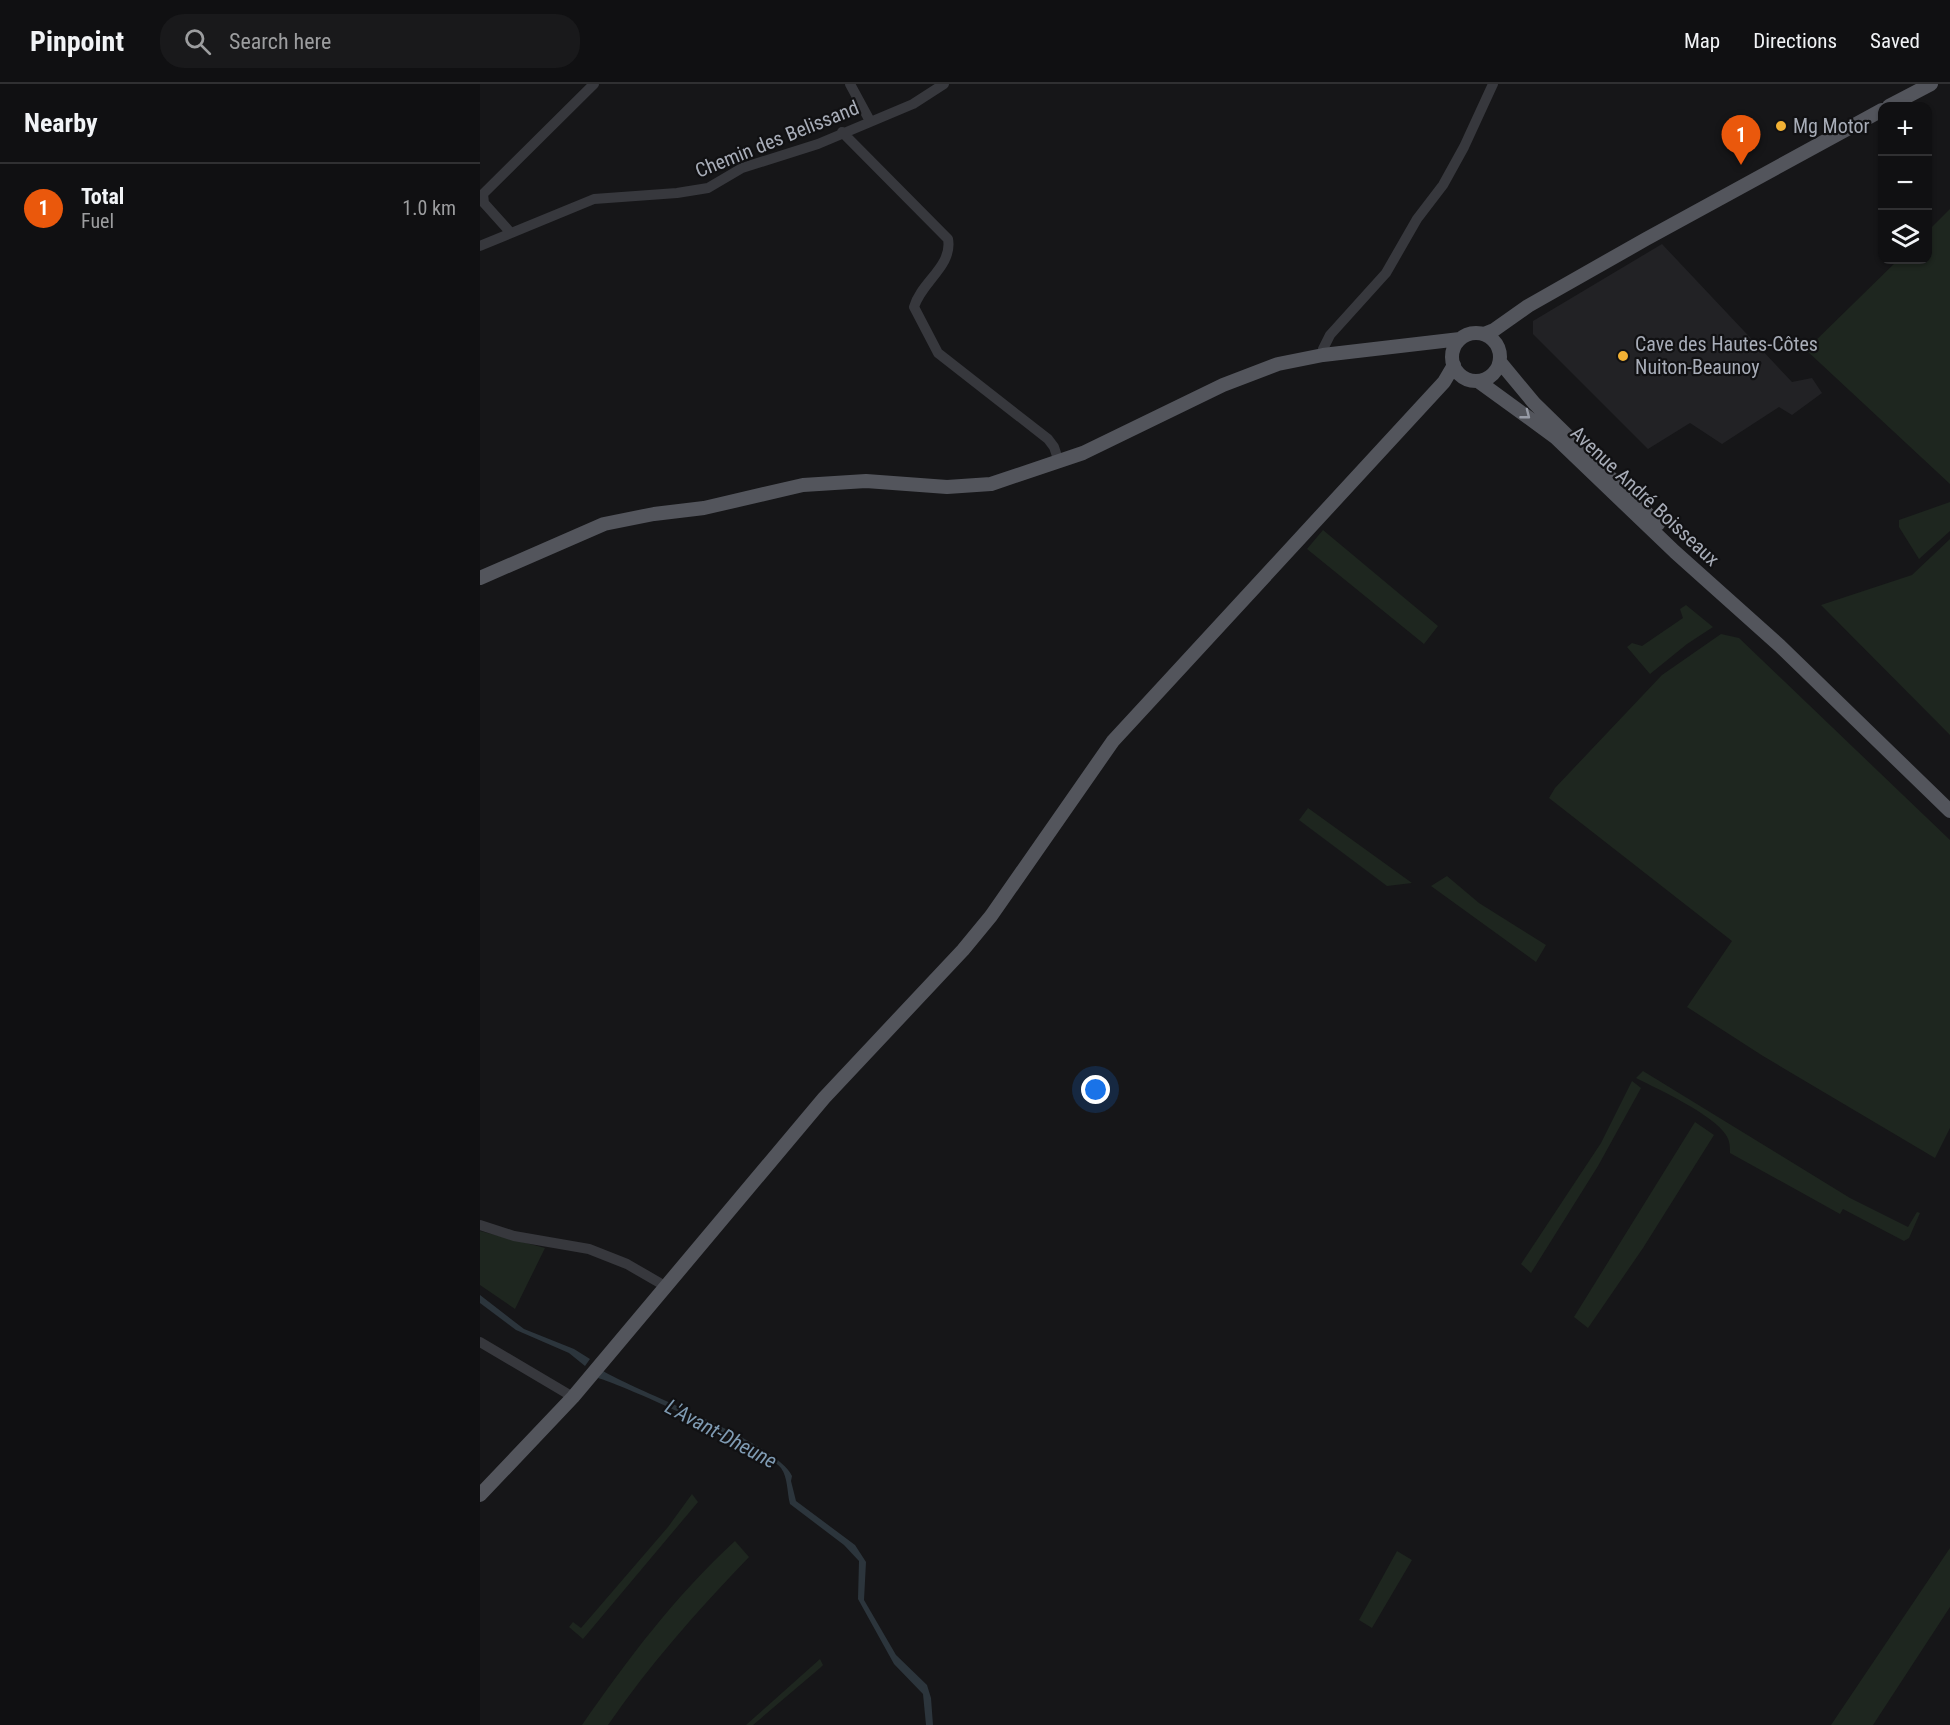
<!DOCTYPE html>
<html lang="en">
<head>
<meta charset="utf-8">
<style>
	body { margin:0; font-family:"Roboto Condensed",sans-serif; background:#19191b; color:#f1f3f6 }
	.controls { position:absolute; right:18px; top:18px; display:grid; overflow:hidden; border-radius:12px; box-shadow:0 2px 4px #0004 }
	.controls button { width:54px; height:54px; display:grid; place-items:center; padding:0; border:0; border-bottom:2px solid #303032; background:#101012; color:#f1f3f6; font:30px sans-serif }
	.you { position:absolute; left:616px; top:1006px; width:21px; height:21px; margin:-15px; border:4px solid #fff; border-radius:50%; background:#1a73e8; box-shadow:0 0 0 9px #1a73e833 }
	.badge { display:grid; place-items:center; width:39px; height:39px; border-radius:50%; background:#ea580c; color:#fff; font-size:20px; font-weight:700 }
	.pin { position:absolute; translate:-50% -50px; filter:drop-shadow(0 2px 3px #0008) }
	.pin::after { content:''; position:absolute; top:32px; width:21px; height:18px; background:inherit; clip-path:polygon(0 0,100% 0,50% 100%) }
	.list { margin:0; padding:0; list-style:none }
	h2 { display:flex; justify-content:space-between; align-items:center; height:78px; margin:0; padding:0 24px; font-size:26px }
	h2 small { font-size:20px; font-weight:400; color:#9c9d9f }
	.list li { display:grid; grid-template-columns:39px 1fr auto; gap:18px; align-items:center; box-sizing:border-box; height:90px; padding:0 24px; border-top:2px solid #303032 }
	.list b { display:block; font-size:22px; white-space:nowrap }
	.list p { margin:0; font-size:20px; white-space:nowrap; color:#9c9d9f }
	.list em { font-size:20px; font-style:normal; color:#9c9d9f }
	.icon { flex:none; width:33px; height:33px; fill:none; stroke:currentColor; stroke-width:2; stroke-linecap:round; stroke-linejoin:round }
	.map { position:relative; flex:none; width:1470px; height:1641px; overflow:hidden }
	header { display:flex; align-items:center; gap:36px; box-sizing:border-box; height:84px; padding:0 30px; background:#101012; border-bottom:2px solid #303032 }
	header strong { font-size:28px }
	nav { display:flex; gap:33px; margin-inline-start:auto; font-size:21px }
	.search { width:420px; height:54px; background:#19191b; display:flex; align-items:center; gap:15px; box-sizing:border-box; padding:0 21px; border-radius:24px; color:#9c9d9f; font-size:22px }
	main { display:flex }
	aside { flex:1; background:#101012 }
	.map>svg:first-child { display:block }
</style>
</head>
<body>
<header>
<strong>Pinpoint</strong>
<div class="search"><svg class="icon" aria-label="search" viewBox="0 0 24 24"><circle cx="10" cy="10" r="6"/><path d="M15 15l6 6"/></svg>Search here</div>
<nav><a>Map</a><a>Directions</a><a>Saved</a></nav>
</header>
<main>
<aside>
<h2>Nearby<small></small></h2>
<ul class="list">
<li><span class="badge">1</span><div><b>Total</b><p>Fuel</p></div><em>1.0 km</em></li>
</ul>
</aside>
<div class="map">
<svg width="1470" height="1641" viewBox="0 0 1470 1641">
	<rect width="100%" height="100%" fill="#161618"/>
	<path fill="#222225" d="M1182,160L1312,298L1332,294L1342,309L1312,331L1299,323L1242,360L1210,339L1168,365L1053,250V237Z"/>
	<path fill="#1e261f" d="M1470,125V400L1326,266L1418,176H1448V147Z
		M1470,418V447L1439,475L1419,443V436Z
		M843,446L958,542L944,560L827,465Z
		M1470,455V651L1341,521L1432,491Z
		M1206,521L1233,543L1207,560L1170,590L1147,563L1152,559L1162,562L1203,534L1200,525Z
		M1241,550L1259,554L1470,756V1044L1455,1074L1283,972L1207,923L1252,857L1069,714L1075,704L1182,591Z
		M828,724L932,799L907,802L819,736Z
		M967,792L999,819L1066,861L1056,878L951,802Z
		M1163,987L1370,1114L1428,1143L1437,1128L1440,1129L1429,1154L1424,1157L1363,1125L1360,1130L1250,1069C1250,1063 1250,1057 1246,1051C1234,1031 1178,1005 1156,994Z
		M1152,997L1161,1004L1118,1082L1051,1189L1041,1180L1121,1059Z
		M1215,1038L1234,1051L1163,1164L1108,1244L1094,1233Z
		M0,1147L65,1164L35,1225L0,1201Z
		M212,1410L218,1418L103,1555L89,1543L93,1538L101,1544L188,1443Z
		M255,1457L269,1473C217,1527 170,1580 128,1641H102C147,1576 196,1511 255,1457Z
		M1470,1464V1523L1393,1641H1351Z
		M917,1467L932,1476L892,1544L879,1536Z
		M340,1575L343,1581L340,1584L273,1641H266Z"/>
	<path fill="#2c353c" d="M0,1211L44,1245L94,1265L110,1275L105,1282L89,1269L36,1246L0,1219Z
		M123,1287C162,1310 296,1358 312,1392L311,1397L316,1417L375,1461L386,1478L384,1516L416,1571L447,1601L451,1614L453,1641H446L443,1610L414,1580L378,1515L379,1477L364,1461L310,1420C307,1409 308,1393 301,1384C288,1367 144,1301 118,1294Z"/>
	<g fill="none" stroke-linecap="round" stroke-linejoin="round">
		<path stroke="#37383d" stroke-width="10" d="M370,0L390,37
			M362,48L468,155C473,182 441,198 434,223L458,269L568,355L574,363L579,378
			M30,148L4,119L3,110L114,0
			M0,162L114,115L197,109L228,104L262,84L338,60L433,20L464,0
			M843,271V265L850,251L906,189L937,135L963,101L984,63L1013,0
			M0,1141L34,1152L109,1165L147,1180L185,1202
			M0,1258L93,1313"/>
		<path stroke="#53555c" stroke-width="14" d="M1409,22L1451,0
			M972 273a24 24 0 1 1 48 0a24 24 0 1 1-48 0Z
			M1004,250L1014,246L1048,222L1166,155L1402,26
			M1020,278L1054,319L1178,440
			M998,297L1075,353L1195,468L1300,562L1470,727
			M0,494L124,440L174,430L224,424L323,401L386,397L467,403L511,400L603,369L743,301L798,280L843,271L980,255
			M0,1411L93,1313L344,1014L483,866L511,832L633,657L964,298L974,281"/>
	</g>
	<defs><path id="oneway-chevron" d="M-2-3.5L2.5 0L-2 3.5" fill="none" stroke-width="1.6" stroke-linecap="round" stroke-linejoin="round" transform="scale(1.5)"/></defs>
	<use stroke="#979ba6" href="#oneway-chevron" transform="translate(1046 331) rotate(38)"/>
	<g fill="#f2b134" stroke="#111113" stroke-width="2">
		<circle cx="1301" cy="42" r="6"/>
		<circle cx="1143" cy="272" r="6"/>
	</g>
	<g text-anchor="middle" stroke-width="4.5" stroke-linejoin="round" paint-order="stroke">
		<g font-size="20" fill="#a8adb8" stroke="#111113" text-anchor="start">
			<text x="1313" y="49">Mg Motor</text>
			<text x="1155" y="267">Cave des Hautes-Côtes<tspan x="1155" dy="23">Nuiton-Beaunoy</tspan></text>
		</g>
		<g font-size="20" fill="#a8adb8" stroke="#111113">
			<text transform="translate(297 55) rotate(-22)" y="7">Chemin des Belissand</text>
			<text transform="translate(1165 412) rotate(43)" y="7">Avenue André Boisseaux</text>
		</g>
		<g font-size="21" font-style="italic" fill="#7f9bb3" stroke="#111113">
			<text transform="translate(241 1350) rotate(28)" y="7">L'Avant-Dheune</text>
		</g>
	</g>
</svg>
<div class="controls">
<button>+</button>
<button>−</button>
<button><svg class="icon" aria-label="layers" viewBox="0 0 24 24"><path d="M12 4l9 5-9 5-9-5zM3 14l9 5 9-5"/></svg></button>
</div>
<div class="you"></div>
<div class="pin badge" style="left:1261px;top:81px">1</div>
</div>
</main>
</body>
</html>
